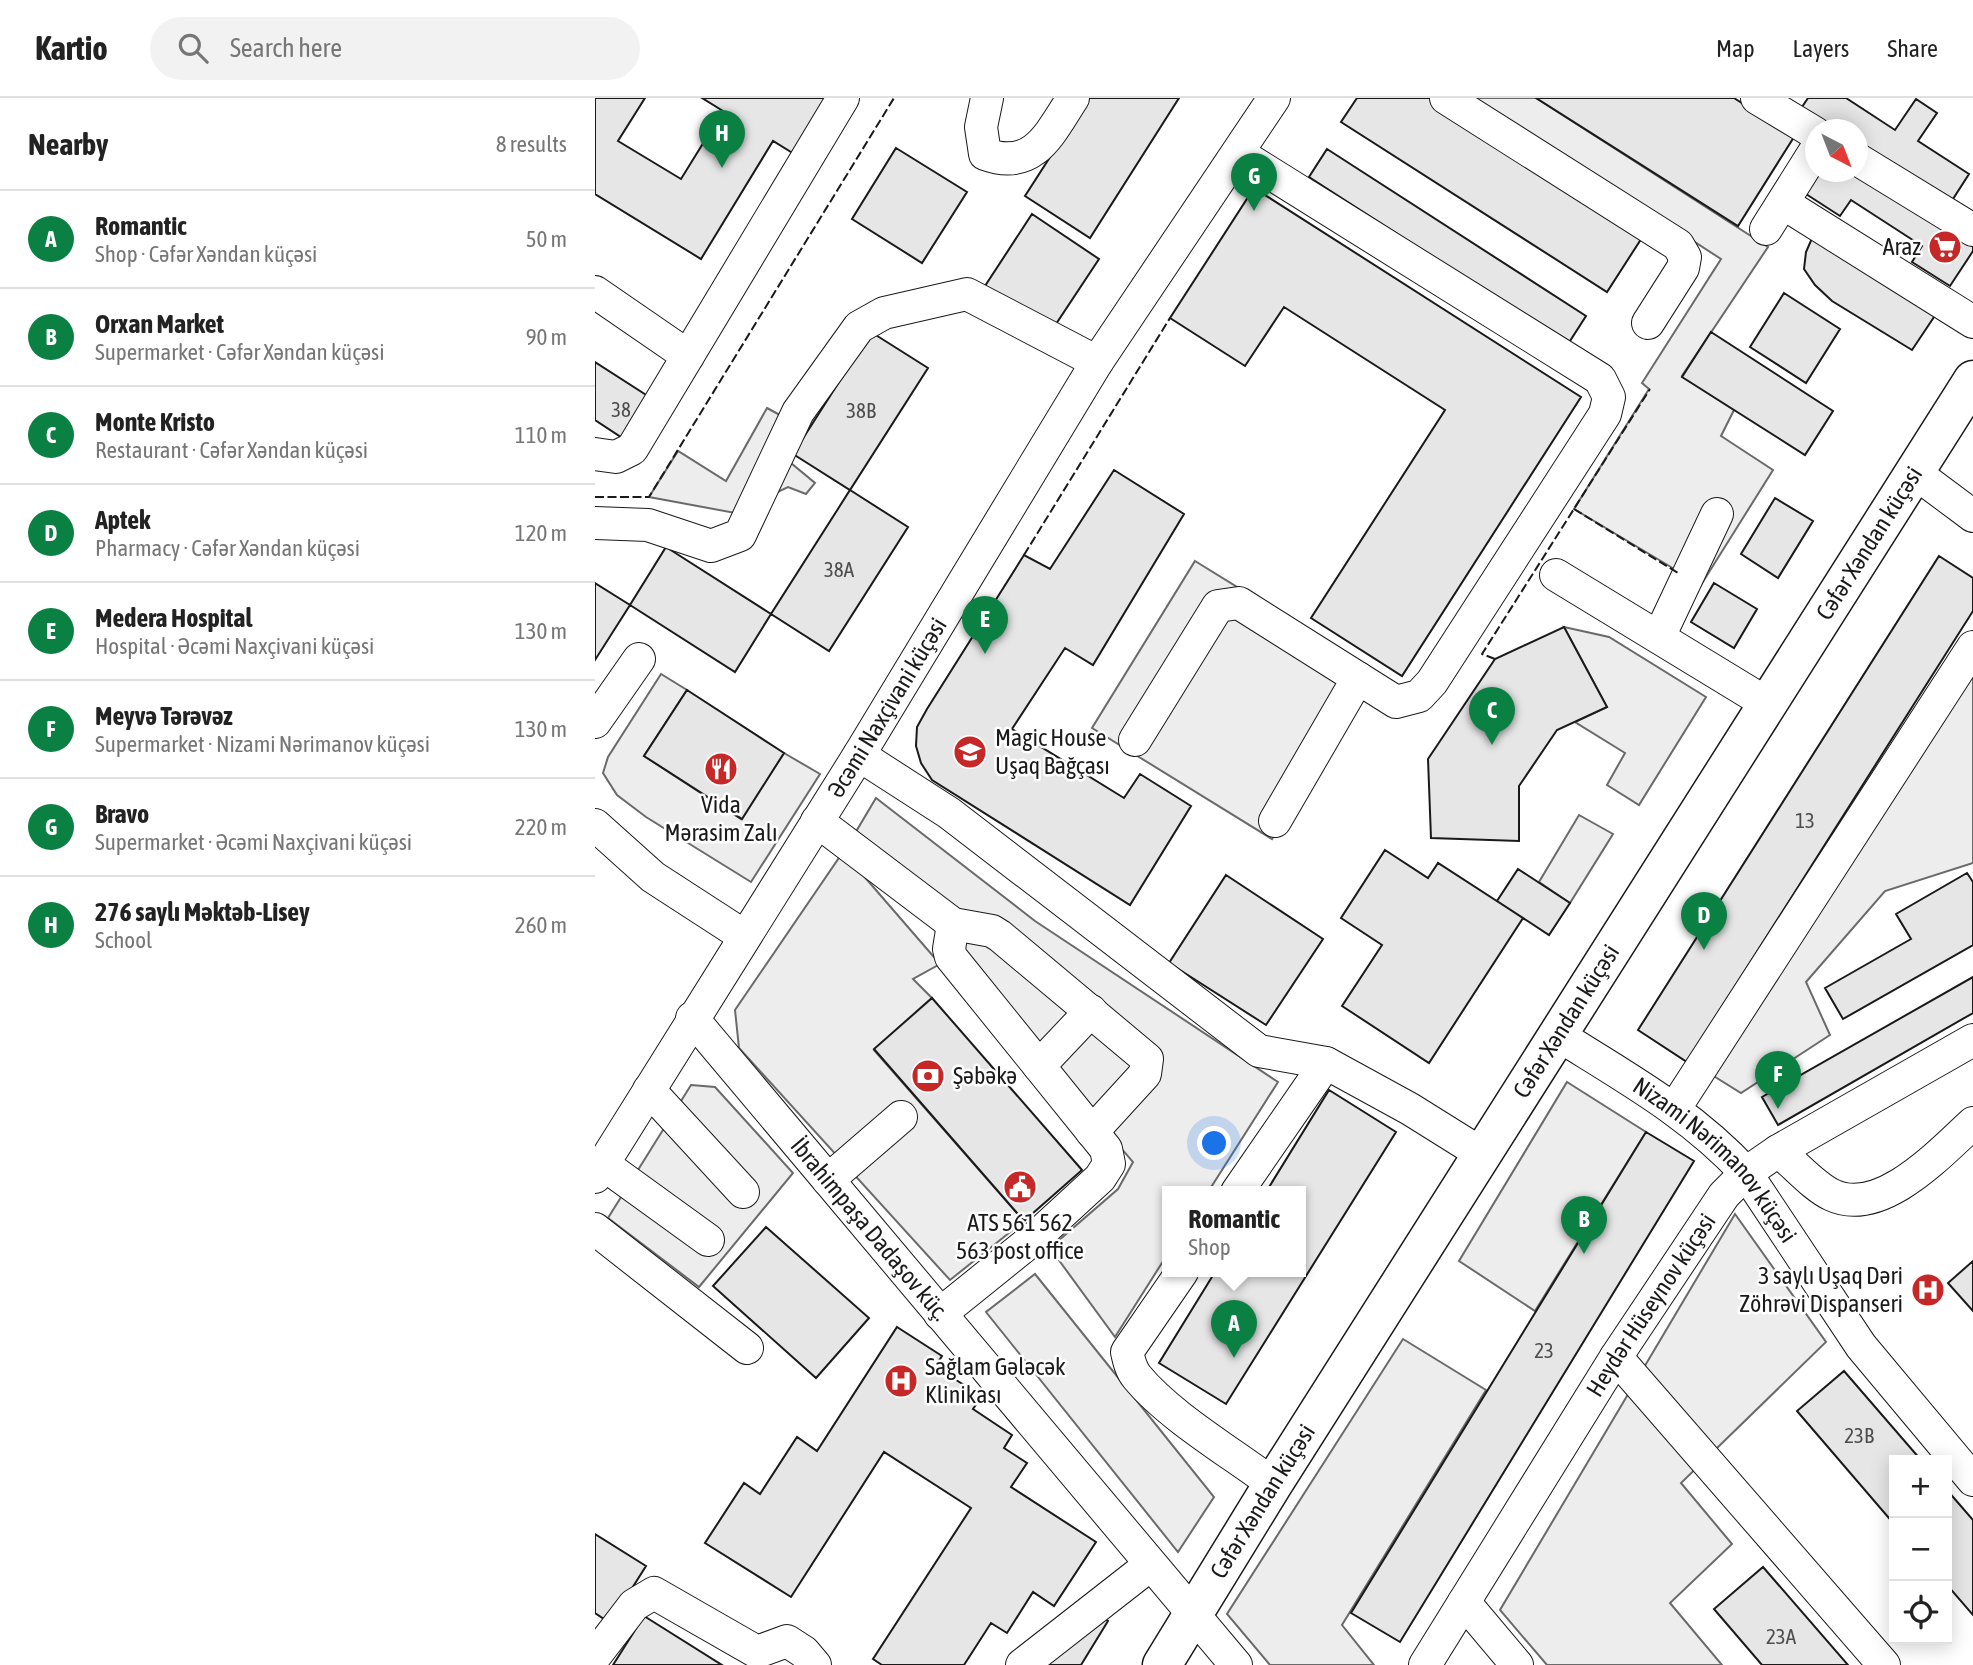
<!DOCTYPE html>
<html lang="en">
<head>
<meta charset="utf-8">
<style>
	body { margin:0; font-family:"Asap Condensed",sans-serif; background:#f2f2f2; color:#222 }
	.controls { position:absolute; right:21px; bottom:21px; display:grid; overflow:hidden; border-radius:0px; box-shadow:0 4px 18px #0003 }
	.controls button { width:63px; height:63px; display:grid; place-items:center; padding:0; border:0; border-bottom:2px solid #e0e0e0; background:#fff; color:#222; font:35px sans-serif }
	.compass { position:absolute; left:1210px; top:21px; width:63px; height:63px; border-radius:50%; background:#fff; box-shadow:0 4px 18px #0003; rotate:138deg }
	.you { position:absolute; left:620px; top:1046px; width:24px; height:24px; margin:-18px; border:5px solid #fff; border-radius:50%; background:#1a73e8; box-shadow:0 0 0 10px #1a73e833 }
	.badge { display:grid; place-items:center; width:46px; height:46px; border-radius:50%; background:#0b8043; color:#fff; font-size:23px; font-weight:700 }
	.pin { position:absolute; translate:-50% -58px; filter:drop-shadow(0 2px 4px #0008) }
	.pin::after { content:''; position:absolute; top:37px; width:24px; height:21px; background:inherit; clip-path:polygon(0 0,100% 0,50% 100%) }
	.popup { position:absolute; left:567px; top:1088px; width:144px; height:91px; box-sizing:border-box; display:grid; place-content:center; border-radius:0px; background:#fff; filter:drop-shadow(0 2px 5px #0005); font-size:23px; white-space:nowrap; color:#767676 }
	.popup b { font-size:26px; color:#222 }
	.popup::after { content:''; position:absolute; left:50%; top:100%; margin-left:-14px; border:14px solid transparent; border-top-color:#fff }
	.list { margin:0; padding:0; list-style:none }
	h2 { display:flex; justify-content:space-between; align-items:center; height:91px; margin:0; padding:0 28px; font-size:30px }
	h2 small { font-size:23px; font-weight:400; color:#767676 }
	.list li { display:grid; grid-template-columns:46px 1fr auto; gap:21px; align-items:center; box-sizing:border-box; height:98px; padding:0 28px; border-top:2px solid #e0e0e0 }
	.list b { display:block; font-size:26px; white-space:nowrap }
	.list p { margin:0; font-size:23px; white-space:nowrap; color:#767676 }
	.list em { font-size:23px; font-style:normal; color:#767676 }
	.icon { flex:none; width:38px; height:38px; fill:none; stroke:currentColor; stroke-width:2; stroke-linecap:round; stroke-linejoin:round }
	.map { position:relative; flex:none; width:1378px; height:1567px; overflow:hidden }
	header { display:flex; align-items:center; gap:42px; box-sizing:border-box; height:98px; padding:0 35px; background:#fff; border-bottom:2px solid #e0e0e0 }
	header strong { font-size:33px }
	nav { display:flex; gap:38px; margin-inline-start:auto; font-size:24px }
	.search { width:490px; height:63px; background:#f2f2f2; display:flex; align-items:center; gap:18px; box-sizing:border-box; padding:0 24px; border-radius:38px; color:#767676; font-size:26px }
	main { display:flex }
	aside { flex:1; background:#fff }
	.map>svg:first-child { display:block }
</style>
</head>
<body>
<header>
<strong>Kartio</strong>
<div class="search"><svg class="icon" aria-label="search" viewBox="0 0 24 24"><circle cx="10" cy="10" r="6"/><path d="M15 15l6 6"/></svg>Search here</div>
<nav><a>Map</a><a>Layers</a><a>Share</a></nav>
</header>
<main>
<aside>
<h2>Nearby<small>8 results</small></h2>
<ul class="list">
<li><span class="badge">A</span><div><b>Romantic</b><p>Shop · Cəfər Xəndan küçəsi</p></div><em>50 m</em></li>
<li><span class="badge">B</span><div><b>Orxan Market</b><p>Supermarket · Cəfər Xəndan küçəsi</p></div><em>90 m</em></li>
<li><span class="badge">C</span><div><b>Monte Kristo</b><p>Restaurant · Cəfər Xəndan küçəsi</p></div><em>110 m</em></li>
<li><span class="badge">D</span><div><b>Aptek</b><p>Pharmacy · Cəfər Xəndan küçəsi</p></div><em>120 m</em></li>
<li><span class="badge">E</span><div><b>Medera Hospital</b><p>Hospital · Əcəmi Naxçivani küçəsi</p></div><em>130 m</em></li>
<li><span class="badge">F</span><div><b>Meyvə Tərəvəz</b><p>Supermarket · Nizami Nərimanov küçəsi</p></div><em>130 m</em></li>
<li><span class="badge">G</span><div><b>Bravo</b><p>Supermarket · Əcəmi Naxçivani küçəsi</p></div><em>220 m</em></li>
<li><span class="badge">H</span><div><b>276 saylı Məktəb-Lisey</b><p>School</p></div><em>260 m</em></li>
</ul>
</aside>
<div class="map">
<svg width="1378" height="1567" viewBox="0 0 1378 1567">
	<rect width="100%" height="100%" fill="#fff"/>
	<path fill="#ededed" stroke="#6a6a6a" stroke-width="2" d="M878,0H941L1173,149L1087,278L1139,312L1126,338L1178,372L1106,487L979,411L1054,291L1047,285L1126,161Z
		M172,310L194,322L179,351L220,385L211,396L193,389L176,397L151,417L54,399L83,353L131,383Z
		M600,463L780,574L677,741L497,630Z
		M969,529L1014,539L1111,599L1044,707L1012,687L1030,655L980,624L1012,609Z
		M66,576L92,592L49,658L146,721L189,655L225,676L156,784L51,719L22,697L8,675L13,659Z
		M1378,576V765L1290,793L1211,884L1235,937L1146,995L1117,977Z
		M281,700L440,823L683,984L613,1094H572V1157L520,1239L455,1150L523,1091L538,1064L259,737Z
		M984,717L1018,736L975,805L944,784Z
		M248,754L345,866L318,881L337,900L279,952L429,1123L355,1182L144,950L140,912Z
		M972,984L1051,1034L940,1213L864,1163Z
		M96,987L120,989L198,1075L104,1189L13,1120Z
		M1140,1116L1231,1244L1086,1385L1137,1446L1075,1505L1127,1567H952L905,1512Z
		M440,1176L619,1399L583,1454L391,1214Z
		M808,1241L891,1292L747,1527L779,1567H675L632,1516Z"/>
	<path fill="#e6e6e6" stroke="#1a1a1a" stroke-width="2" d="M0,0H50L23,43L86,81L128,13L107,0H241L204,59L178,43L106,161L0,96Z
		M493,0H584L495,140L430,98Z
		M762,0H838L1050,135L1012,194L746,24Z
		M941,0H1139L1199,39L1143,128Z
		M1213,0H1251L1300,32L1321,1L1342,15L1323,43L1374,76L1356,104L1262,44V32H1243L1207,9Z
		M301,50L372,94L327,165L257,121Z
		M732,51L991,218L973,246L714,79Z
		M1225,74H1262L1378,142V153L1355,188L1317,164L1327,148L1256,102L1245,118L1211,96Z
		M659,90L986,299L807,578L716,520L850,312L689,209L650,268L575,220Z
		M437,116L504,161L457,232L390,188Z
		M1218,138L1341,216L1317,252L1237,203L1220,187L1209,171L1211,154Z
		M1189,195L1245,231L1211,285L1155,249Z
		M276,234L333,270L255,392L198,356Z
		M1116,234L1238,313L1210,357L1087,279Z
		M0,264L59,302L32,343L0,322Z
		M519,372L589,416L498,567L470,550L417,631L529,700L545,676L596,708L535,807L337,682L326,665L321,648L322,629L332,611L429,457L455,471Z
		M255,392L313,429L234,553L176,516Z
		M1180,400L1218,423L1183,480L1146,456Z
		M71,449L176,516L140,574L35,507Z
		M1344,458L1378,480V513L1092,964L1043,932Z
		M0,485L35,507L0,562Z
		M1119,485L1162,511L1139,550L1096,524Z
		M969,529L1012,609L962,632L924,688V743L836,740L833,661L900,561Z
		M92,592L189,655L147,721L49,658Z
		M790,752L833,780L843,765L928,820L834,965L747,908L787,847L746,820Z
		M923,771L975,805L954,837L902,803Z
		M1372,775L1378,784V847L1248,921L1230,890L1316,841L1301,816Z
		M631,777L728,841L671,927L574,865Z
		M1378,879V915L1183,1027L1167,999Z
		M337,900L487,1072L429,1123L279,951Z
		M734,992L801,1034L631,1306L564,1265L620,1174H706V1094H671Z
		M1051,1034L1099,1063L805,1544L756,1515Z
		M171,1129L274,1220L221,1280L118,1188Z
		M1378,1163V1213L1353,1185Z
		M302,1229L347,1258L340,1269L387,1298L378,1311L417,1337L409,1350L432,1365L416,1389L501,1444L459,1508L438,1494L412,1535L396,1525L369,1567H287L278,1561L376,1410L289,1354L196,1499L110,1445L149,1385L165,1396L202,1339L222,1353Z
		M1249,1273L1326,1362H1299V1426L1202,1313Z
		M1352,1392L1378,1422V1517L1352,1487Z
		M0,1436L51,1468L15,1525L0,1515Z
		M1168,1469L1253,1567H1167L1119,1511Z
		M501,1513L513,1523L486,1567H436Z
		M49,1518L127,1567H18Z"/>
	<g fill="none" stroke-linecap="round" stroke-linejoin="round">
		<defs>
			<g id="minor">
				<path d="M392,0L386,29L390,56C439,74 455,35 478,0"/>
				<path d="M851,0L1083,147L1090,159L1088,170L1053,225"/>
				<path d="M1162,0L1220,35"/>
				<path d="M1262,61L1378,132"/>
				<path d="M1188,105L1378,224"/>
				<path d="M1171,131L1220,53"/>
				<path d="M0,194L93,258"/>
				<path d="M0,356L21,359L37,351L248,0"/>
				<path d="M1319,374L1378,418"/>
				<path d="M0,425L53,427L116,448L145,437L203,314L264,229L289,215L372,196L502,264"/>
				<path d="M961,477L1173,606"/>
				<path d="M1064,539L1122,416"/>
				<path d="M0,624L44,561"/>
				<path d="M540,642L623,508L644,505L801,604L824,598L837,584L1010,316L1014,299L1005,281L643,55"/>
				<path d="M264,657L354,715L664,953L731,965L815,1011L887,1056"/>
				<path d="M222,723L358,826L397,833L405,838L552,961L550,976L497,1034"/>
				<path d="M680,723L763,580"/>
				<path d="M0,727L58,779L149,838"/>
				<path id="s1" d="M97,920L641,1567"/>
				<path id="s2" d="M963,937C1030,979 1097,1016 1151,1075L1266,1248L1378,1382"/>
				<path d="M444,968L496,913"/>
				<path d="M54,992L148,1094"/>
				<path d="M1080,1010L1378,549"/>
				<path d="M1183,1053C1200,1066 1218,1088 1237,1097C1286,1120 1345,1055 1378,1025"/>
				<path d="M8,1066L113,1142"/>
				<path id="s3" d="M0,1079L264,657L502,264L679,0"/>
				<path d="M233,1082L306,1019"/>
				<path d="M642,1094L731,965"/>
				<path d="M0,1131L152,1250"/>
				<path d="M587,1174L532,1254C534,1263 536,1272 542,1279C574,1318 637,1355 678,1386"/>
				<path d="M345,1216L443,1137L505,1080L514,1066L511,1051L356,859L354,851L358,826"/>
				<path d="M1021,1259L1289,1567"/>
				<path d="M869,1504L922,1567"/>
				<path d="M0,1558L39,1507L59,1495L162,1554L192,1543L209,1554L220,1567"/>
				<path d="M427,1567L555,1467"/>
				<path id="s4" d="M830,1567L1021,1259L1129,1097L1151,1075L1183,1053L1378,942"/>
			</g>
			<g id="major">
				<path id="s5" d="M567,1567L678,1386L1378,282"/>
			</g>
		</defs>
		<use href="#minor" stroke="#1a1a1a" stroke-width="34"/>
		<use href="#major" stroke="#1a1a1a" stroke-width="41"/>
		<use href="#minor" stroke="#fff" stroke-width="32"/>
		<use href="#major" stroke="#fff" stroke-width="38"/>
		<path stroke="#1a1a1a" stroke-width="2" stroke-dasharray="9 3.5" stroke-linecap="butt" d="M0,399H54L299,0
			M979,411L1083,475
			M429,457L575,220
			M900,561L887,556L1055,291"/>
	</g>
	<defs>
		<symbol id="supermarket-disc" viewBox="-11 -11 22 22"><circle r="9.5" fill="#c62828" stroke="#fff"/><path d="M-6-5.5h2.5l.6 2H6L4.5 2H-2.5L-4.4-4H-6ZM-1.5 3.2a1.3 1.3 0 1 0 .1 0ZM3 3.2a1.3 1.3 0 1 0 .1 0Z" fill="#fff"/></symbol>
		<symbol id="school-disc" viewBox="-11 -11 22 22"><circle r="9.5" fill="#c62828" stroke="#fff"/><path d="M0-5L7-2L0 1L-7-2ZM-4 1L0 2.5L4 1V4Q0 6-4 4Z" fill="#fff"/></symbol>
		<symbol id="restaurant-disc" viewBox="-11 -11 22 22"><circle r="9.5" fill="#c62828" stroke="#fff"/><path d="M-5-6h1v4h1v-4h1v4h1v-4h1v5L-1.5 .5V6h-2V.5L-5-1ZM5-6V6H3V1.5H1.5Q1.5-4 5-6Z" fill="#fff"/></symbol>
		<symbol id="bank-disc" viewBox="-11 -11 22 22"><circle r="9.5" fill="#c62828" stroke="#fff"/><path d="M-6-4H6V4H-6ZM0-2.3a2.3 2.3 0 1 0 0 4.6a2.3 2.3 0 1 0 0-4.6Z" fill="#fff"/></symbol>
		<symbol id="civic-disc" viewBox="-11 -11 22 22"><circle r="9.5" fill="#c62828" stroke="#fff"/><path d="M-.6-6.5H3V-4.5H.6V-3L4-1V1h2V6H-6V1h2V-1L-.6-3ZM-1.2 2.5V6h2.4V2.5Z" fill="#fff"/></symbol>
		<symbol id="hospital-disc" viewBox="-11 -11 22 22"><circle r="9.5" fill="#c62828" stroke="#fff"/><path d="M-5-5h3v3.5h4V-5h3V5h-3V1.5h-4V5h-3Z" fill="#fff"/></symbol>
	</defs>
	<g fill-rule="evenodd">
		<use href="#supermarket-disc" x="1331" y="130" width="38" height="38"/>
		<use href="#school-disc" x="356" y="635" width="38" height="38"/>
		<use href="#restaurant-disc" x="107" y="652" width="38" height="38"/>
		<use href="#bank-disc" x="314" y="959" width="38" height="38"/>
		<use href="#civic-disc" x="406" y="1070" width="38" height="38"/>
		<use href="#hospital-disc" x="1314" y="1173" width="38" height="38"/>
		<use href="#hospital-disc" x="287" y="1264" width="38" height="38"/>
	</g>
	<g text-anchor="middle" stroke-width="5" stroke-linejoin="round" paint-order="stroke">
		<g font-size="21" fill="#4d4d4d">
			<text x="26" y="319">38</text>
			<text x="266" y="320">38B</text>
			<text x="244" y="479">38A</text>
			<text x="1210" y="730">13</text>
			<text x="949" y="1260">23</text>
			<text x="1264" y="1345">23B</text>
			<text x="1186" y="1546">23A</text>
		</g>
		<g font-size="24" fill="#1a1a1a" stroke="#fff" text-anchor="start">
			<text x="1326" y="157" text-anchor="end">Araz</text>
			<text x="400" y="648">Magic House<tspan x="400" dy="28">Uşaq Bağçası</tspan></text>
			<text x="126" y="715" text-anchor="middle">Vida<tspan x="126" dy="28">Mərasim Zalı</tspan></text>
			<text x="358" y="986">Şəbəkə</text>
			<text x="425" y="1133" text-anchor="middle">ATS 561 562<tspan x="425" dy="28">563 post office</tspan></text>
			<text x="1308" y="1186" text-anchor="end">3 saylı Uşaq Dəri<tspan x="1308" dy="28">Zöhrəvi Dispanseri</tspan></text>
			<text x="330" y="1277">Sağlam Gələcək<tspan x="330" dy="28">Klinikası</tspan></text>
		</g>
		<g font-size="24" fill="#1a1a1a" stroke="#fff">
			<text dy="8" stroke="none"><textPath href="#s5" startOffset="1326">Cəfər Xəndan küçəsi</textPath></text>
			<text dy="8" stroke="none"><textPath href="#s3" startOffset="553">Əcəmi Naxçivani küçəsi</textPath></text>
			<text dy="8" stroke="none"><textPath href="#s5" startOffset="760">Cəfər Xəndan küçəsi</textPath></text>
			<text dy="8" stroke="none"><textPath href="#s2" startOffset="203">Nizami Nərimanov küçəsi</textPath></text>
			<text dy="8" stroke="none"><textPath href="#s1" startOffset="276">İbrahimpaşa Dadaşov küç.</textPath></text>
			<text dy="8" stroke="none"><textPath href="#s4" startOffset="425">Heydər Hüseynov küçəsi</textPath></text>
			<text dy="8" stroke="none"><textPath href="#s5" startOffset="192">Cəfər Xəndan küçəsi</textPath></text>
		</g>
	</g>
</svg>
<div class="controls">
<button>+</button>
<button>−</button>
<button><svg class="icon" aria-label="locate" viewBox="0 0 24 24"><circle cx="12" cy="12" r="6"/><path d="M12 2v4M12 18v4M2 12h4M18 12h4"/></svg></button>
</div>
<svg class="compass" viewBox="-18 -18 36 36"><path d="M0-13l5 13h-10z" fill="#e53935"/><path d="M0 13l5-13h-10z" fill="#767676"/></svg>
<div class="you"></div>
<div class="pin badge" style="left:639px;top:1260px">A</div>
<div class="popup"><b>Romantic</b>Shop</div>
<div class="pin badge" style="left:989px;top:1156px">B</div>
<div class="pin badge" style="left:897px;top:647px">C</div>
<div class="pin badge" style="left:1109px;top:852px">D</div>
<div class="pin badge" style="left:390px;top:556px">E</div>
<div class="pin badge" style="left:1183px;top:1011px">F</div>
<div class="pin badge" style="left:659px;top:113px">G</div>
<div class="pin badge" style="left:127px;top:70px">H</div>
</div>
</main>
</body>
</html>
